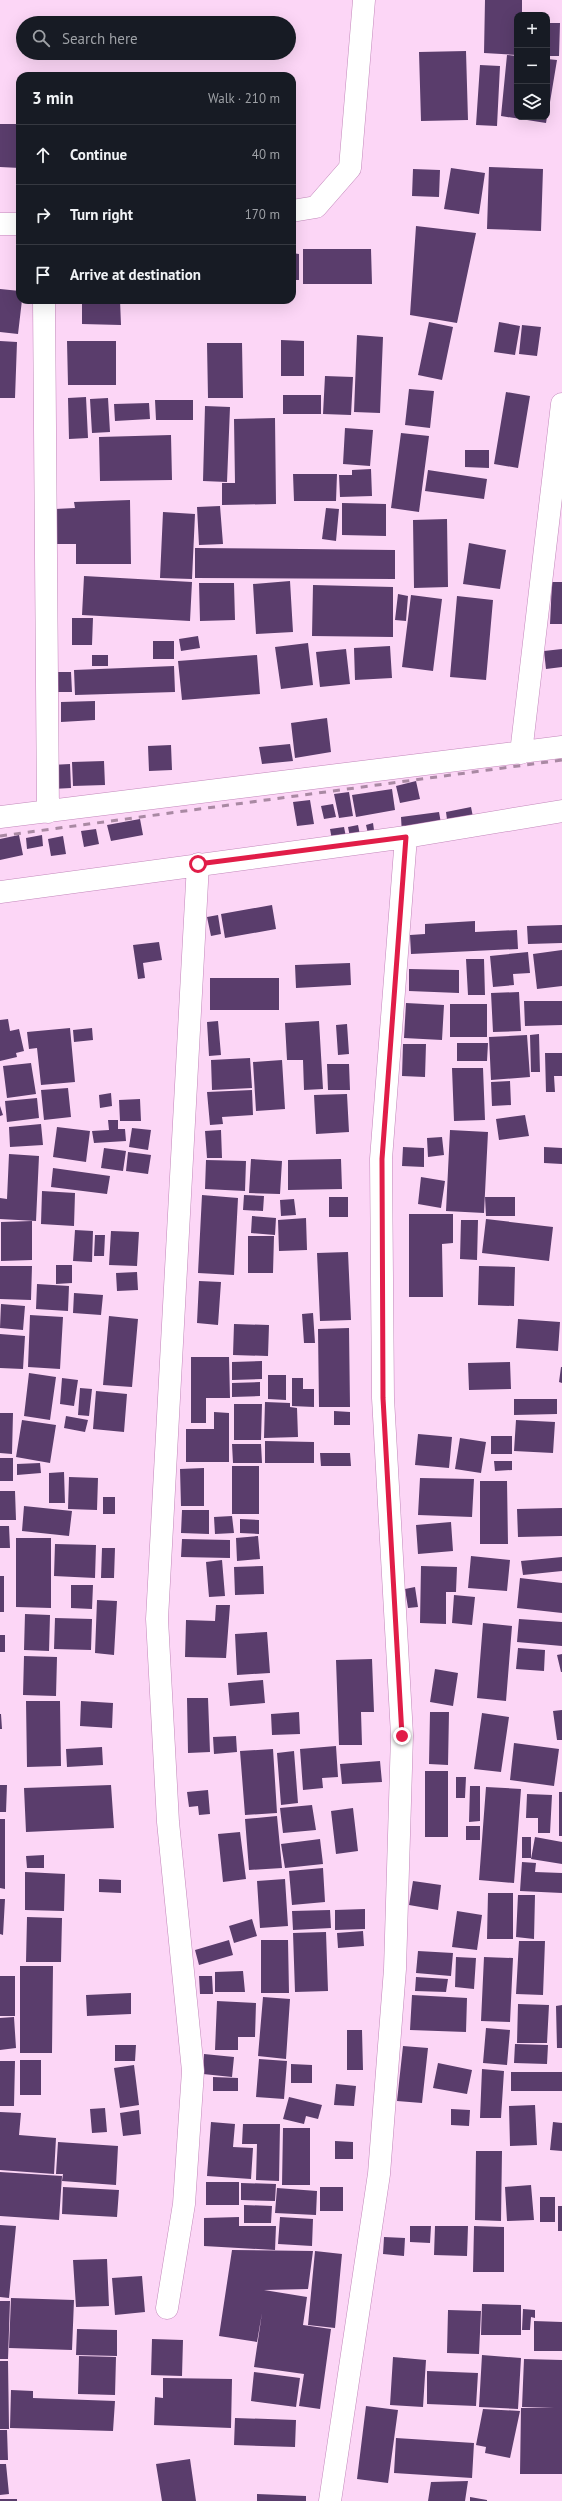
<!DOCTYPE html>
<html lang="en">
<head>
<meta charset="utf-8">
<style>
	body { margin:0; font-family:"PT Sans",sans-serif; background:#242831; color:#f1f3f6 }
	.controls { position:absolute; right:12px; top:12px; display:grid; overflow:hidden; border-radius:8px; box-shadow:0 4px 16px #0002 }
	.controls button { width:36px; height:36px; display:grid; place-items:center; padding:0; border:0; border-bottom:1px solid #363941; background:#171b24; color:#f1f3f6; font:20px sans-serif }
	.stop { position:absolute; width:12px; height:12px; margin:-9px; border:3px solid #e11d48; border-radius:50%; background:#fff }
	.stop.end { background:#e11d48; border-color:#fff; box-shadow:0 1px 4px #0008 }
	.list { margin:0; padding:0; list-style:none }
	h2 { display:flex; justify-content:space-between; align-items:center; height:52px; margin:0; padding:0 16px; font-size:17px }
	h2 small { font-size:13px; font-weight:400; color:#9ea1a6 }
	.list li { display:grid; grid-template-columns:26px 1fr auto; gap:12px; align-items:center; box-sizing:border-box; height:60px; padding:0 16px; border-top:1px solid #363941 }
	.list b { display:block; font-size:15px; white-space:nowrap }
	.list em { font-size:13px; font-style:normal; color:#9ea1a6 }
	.icon { flex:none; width:22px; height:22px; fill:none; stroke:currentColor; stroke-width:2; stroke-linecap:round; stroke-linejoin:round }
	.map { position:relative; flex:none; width:562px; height:2501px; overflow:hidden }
	.search { position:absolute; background:#171b24; box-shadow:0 4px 16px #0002; left:16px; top:16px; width:280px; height:44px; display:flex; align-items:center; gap:10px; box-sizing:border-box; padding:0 14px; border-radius:22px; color:#9ea1a6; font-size:15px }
	.panel { position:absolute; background:#171b24; box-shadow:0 4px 16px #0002; left:16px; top:72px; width:280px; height:232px; border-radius:12px }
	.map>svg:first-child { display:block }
</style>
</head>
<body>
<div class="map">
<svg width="562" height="2501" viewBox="0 0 562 2501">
	<rect width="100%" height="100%" fill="#fcd6f6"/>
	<path fill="#5a3d6c" d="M485,0H522V15H517V55L484,53Z
		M547,23H560L559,56H547Z
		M466,51L468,120L421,121L419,52Z
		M507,55L517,56V117H547L546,123L501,116Z
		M547,59L557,60L548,114H547Z
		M480,65L500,66L497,126L476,125Z
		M0,124H20V168L0,167Z
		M489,167L543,169L541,231L487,229Z
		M451,168L485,173L479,214L444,209Z
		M413,169L440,170L439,197L412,196Z
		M416,226L476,233L457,323L410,315Z
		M303,249H371L372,284H303Z
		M292,253L299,254V280H292Z
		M0,289L20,291V300H22L18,334L0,332Z
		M82,300H120L121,325L82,324Z
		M429,322L453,327L442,380L418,375Z
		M499,322L520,326L515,355L494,352Z
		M522,325L541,327L537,356L519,354Z
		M357,335L383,337L380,413L354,412Z
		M281,340L304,341V376H281Z
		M0,341L17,342L15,398H0Z
		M67,341H116V385H68Z
		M207,343H242L243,398H208Z
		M325,376L353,377L351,415L323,414Z
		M409,389L434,391L430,428L405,425Z
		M506,392L530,396L518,468L494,464Z
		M283,395H321V414H283Z
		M86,397L88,438L69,439L68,398Z
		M108,398L110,432L92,433L90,399Z
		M155,400H193V420H156Z
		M149,403L150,419L115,421L114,404Z
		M205,406L230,407L227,482L203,481Z
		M275,418L276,504L222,505V483H235L234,419Z
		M345,428L373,430L370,466L343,464Z
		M401,433L429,436L419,512L391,508Z
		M171,435L172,480L100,481L99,437Z
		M465,450H489V468L465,467Z
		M371,469L372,496L340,497L339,475H352V470Z
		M428,470L487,479L484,499L425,491Z
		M293,474H337L336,501H294Z
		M130,500L131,564H76V544H56L55,509L75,508L74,502Z
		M342,503L386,504V536L342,535Z
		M220,506L223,544L199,545L197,507Z
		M326,508L339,509L336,541L322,539Z
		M163,512L195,514L192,579L160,578Z
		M447,519L448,587L414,588L413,520Z
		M469,543L506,550L500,589L463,584Z
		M195,548L395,550V579L195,578Z
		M84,576L192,582L190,621L82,615Z
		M290,581L293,632L256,634L253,584Z
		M552,582H562V624H550Z
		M199,583H234L235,620L200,621Z
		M313,585L393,587V637L312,636Z
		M398,594L408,596L406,621L395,620Z
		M411,595L442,599L433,671L402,667Z
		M457,596L493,600L486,680L450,677Z
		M72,618H93L92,645H72Z
		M198,636L200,648L181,651L179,639Z
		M153,641H174V659H153Z
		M308,643L313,685L281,689L275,647Z
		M390,646L392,678L355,680L354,648Z
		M346,649L350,684L320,687L316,652Z
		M562,649V667L546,669L544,651Z
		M92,655H108V666H92Z
		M257,655L260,694L182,700L178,661Z
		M174,666L175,692L75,695L74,670Z
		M58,672H71L72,692H58Z
		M95,701V720L61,722V702Z
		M327,718L331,752L295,758L291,723Z
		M290,744L293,761L262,764L259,747Z
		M171,745L172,770L149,771L148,746Z
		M104,761L105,785L73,786L72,762Z
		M70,764L71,788L52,789L51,765Z
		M416,781L420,799L400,803L396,786Z
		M392,789L395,810L356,817L352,795Z
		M349,792L353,816L339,818L334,794Z
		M310,800L314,824L297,826L293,802Z
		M333,804L336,817L324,819L321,806Z
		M471,807L474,822L448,827L446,812Z
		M439,812L442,829L402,834L401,817Z
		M140,819L143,835L111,841L107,825Z
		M373,823L375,837L369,838L366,825Z
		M358,825L361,840L351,842L348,827Z
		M344,827L347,842L333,845L330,829Z
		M96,829L99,844L84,847L81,831Z
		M19,835L23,855L0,860V839Z
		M42,835L43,846L27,849L26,838Z
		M63,836L66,854L51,856L48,839Z
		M272,905L276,929L225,938L221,914Z
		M218,915L221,934L211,936L207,917Z
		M475,921V932L517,930L518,949L411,954L410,935L425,934V924Z
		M562,925V943L528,944L527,926Z
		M159,942L162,960L143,963L145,978L138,979L133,945Z
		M562,950V986L537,989L533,954Z
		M528,952L530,973L513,974L514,985L493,987L490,956Z
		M466,959H484L485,995H468Z
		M350,963L351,985L296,988L295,965Z
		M409,969L459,970V993L409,991Z
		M210,978H279V1010H210Z
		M519,992L521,1031L493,1032L491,993Z
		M524,1001H562V1025L525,1026Z
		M406,1003L444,1005L442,1040L404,1038Z
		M450,1004H487V1037H450Z
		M8,1019L10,1031L19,1029L24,1051L16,1053L17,1057L0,1061V1020Z
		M218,1021L221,1055L209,1056L207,1022Z
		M319,1021L323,1089L304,1090L303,1060H287L285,1023Z
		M347,1024L349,1054L338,1055L336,1025Z
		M70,1028L75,1082L41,1085L37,1048L29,1049L27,1032Z
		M92,1028L93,1040L74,1042L73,1030Z
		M539,1034L540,1072H531L530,1035Z
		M527,1035L530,1077L491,1080L489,1037Z
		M457,1043H488L487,1061H457Z
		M403,1044H426L425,1077L402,1076Z
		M545,1053H562V1076H554L555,1092H546Z
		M250,1058L252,1088L212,1090L211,1060Z
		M282,1060L285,1109L256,1111L253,1062Z
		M31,1063L36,1094L7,1098L3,1066Z
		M327,1064H349L350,1090H328Z
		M452,1068H483L485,1120L454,1121Z
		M510,1081L511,1105L492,1106L491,1082Z
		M68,1088L71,1117L44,1120L41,1090Z
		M252,1090L253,1115L222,1117L223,1124L210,1125L207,1092Z
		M111,1093L112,1106L100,1108L99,1095Z
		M347,1094L349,1132L316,1134L314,1095Z
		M37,1098L39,1118L7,1122L5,1101Z
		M140,1099L141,1121H120L119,1100Z
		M0,1106L3,1115L0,1116Z
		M525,1115L529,1136L499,1140L496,1119Z
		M108,1120H118V1129H125L126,1141L94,1143L92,1131L109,1130Z
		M41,1124L43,1145L10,1147L9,1127Z
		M57,1127L90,1131L86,1162L53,1157Z
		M132,1128L151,1130L148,1150L129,1147Z
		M221,1130L222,1158H207L205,1131Z
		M450,1130L488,1132L484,1213L446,1211Z
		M442,1137L444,1155L428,1157L427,1138Z
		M403,1147L424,1148V1167L402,1166Z
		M544,1147L562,1148V1164L544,1163Z
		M104,1148L126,1151L123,1171L101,1168Z
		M128,1152L151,1155L148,1174L126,1171Z
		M9,1154L39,1156L36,1221L0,1219V1198L7,1199Z
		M251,1159L282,1161L280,1194L249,1193Z
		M341,1159L342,1189L288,1190V1160Z
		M206,1160L246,1161L245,1191L205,1189Z
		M53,1168L110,1176L107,1194L51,1187Z
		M421,1177L445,1181L441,1208L418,1204Z
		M42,1191L75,1193L74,1226L41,1224Z
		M202,1195L238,1198L234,1275L198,1273Z
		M244,1195L264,1196L263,1211L243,1210Z
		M329,1197H348V1217H329Z
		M485,1197H515V1216H486Z
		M294,1199L296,1215L281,1216L280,1200Z
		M409,1214H453V1243L442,1244L443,1297H409Z
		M252,1216L276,1218L275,1235L251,1233Z
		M306,1218L307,1250L279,1251L278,1220Z
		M486,1219L553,1227L549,1261L482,1253Z
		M461,1220H478L477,1260L460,1259Z
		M32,1221V1260L1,1261V1222Z
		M75,1230L93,1231L92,1262L73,1261Z
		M111,1231L139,1232L137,1266L109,1265Z
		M95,1235H105L104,1256H94Z
		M248,1236H274L273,1273H248Z
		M348,1252L351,1320L320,1321L317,1253Z
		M56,1265H72V1283L56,1284Z
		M0,1266H32L31,1300L0,1299Z
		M479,1266L515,1267L514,1306L478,1305Z
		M137,1272L138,1290L117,1291L116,1273Z
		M199,1281L221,1282L218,1325L197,1323Z
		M37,1284L69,1286L68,1311L36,1309Z
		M74,1293L103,1295L101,1315L73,1313Z
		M1,1304L25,1306L23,1330L0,1328Z
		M313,1313L315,1343H304L302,1314Z
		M30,1315L63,1317L60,1369L28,1367Z
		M109,1316L138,1319L132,1387L103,1385Z
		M518,1319L560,1322L558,1351L516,1348Z
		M234,1324L269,1325L268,1356L233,1355Z
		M349,1328L350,1407H319L318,1329Z
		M0,1334L25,1336L23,1369L0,1368Z
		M191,1357H229L230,1398H206V1423H191Z
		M262,1361V1379L232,1380V1362Z
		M510,1362L511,1389L469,1390L468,1363Z
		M561,1367H562V1383L559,1382Z
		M29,1373L56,1377L50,1420L24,1416Z
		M268,1375H286V1400L268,1399Z
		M62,1378L78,1380L74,1406L60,1404Z
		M292,1378H303V1389H314V1407L292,1406Z
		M260,1382V1396L232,1397V1383Z
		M80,1388L92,1389L89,1416L78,1415Z
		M96,1391L127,1394L124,1432L93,1429Z
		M514,1399H557V1414L514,1415Z
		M265,1402L290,1403V1407L297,1408L298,1437L264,1438Z
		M234,1404H262L261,1440H234Z
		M334,1411L350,1412V1425H334Z
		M214,1412L229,1413V1462H186V1429H214Z
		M0,1413H13L12,1454L0,1453Z
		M66,1416L88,1420L85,1432L64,1428Z
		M22,1420L56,1425L50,1463L16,1457Z
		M516,1420L555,1422L553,1453L514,1451Z
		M418,1434L452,1437L449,1468L415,1465Z
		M491,1436H512V1454H491Z
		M460,1438L486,1442L481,1473L455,1469Z
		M265,1441L314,1442V1463H265Z
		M232,1444H261L262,1463H233Z
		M320,1453H350L351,1466H321Z
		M0,1458H13V1481H0Z
		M494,1461H512V1470L495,1471Z
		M40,1463L41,1473L17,1475V1464Z
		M232,1466H259V1514H232Z
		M204,1468V1506H181L180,1469Z
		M64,1472L65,1503H49V1473Z
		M69,1477L98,1478L97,1510L68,1509Z
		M420,1478L474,1479L472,1517L418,1515Z
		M480,1481H507L508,1544H480Z
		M0,1491H15L16,1520H0Z
		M103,1497H115V1514H103Z
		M24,1506L72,1511L69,1536L22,1531Z
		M562,1508V1536L518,1537L517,1509Z
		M182,1510H209V1534L181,1533Z
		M232,1516L234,1533L215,1534L214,1517Z
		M240,1519L259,1520V1534L240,1533Z
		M451,1522L453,1551L418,1554L416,1525Z
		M0,1526H9L10,1548H0Z
		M258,1536L260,1559L237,1561L236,1538Z
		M16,1538H51V1608L16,1607Z
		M182,1539L230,1540V1558L181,1557Z
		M55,1544L96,1545L95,1578L54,1576Z
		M102,1548H115L114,1578H101Z
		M471,1556L510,1560L507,1591L468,1588Z
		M562,1557V1571L523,1575L521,1561Z
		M222,1560L225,1596L209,1597L206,1562Z
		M263,1566L264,1594L235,1595L234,1567Z
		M421,1566L457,1567L456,1592H446V1624L420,1623Z
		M0,1576H4V1612H0Z
		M520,1578L562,1583V1613L517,1608Z
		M71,1585H93L92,1609L71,1608Z
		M415,1587L418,1607L408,1608L405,1589Z
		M454,1595L475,1597L472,1625L452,1623Z
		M97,1600L117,1601L114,1655L95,1653Z
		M216,1605H230L226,1658L185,1657L186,1620L215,1621Z
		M25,1614L50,1615L49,1651L24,1650Z
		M55,1618L92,1619L91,1650L54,1649Z
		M519,1619L562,1622V1646L517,1642Z
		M483,1623L512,1626L506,1701L477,1698Z
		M267,1632L270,1673L237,1675L235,1634Z
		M0,1635H5V1652H0Z
		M518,1648L545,1650L544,1671L516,1669Z
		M562,1654V1672H561L557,1655Z
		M24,1656L57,1657L56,1696L23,1695Z
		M372,1659L374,1712H361L362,1745H339L336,1660Z
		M435,1669L458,1673L453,1706L430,1702Z
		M263,1680L265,1703L230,1706L228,1683Z
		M187,1698H208L210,1752L188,1753Z
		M26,1701H60L61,1766L27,1767Z
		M81,1701L113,1703L112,1728L80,1726Z
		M562,1710V1740H557L553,1711Z
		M299,1712L300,1734L272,1735L271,1714Z
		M430,1712H449L448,1765L429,1764Z
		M482,1713L509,1717L501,1772L474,1769Z
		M0,1714H1L2,1729H0Z
		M236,1736L237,1752L214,1754L213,1737Z
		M514,1743L559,1749L554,1786L510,1780Z
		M336,1746L338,1777L322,1778L323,1788L303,1790L300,1749Z
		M102,1747L103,1765L67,1767L66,1749Z
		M273,1749L277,1813L245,1815L240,1751Z
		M294,1751L298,1803L281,1805L277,1753Z
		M380,1761L382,1782L342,1784L340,1764Z
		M425,1771H448V1837H425Z
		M456,1777H466L465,1798H456Z
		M0,1785H7L6,1812H0Z
		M111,1785L114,1828L26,1832L24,1788Z
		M470,1786H480V1821L469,1822Z
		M486,1787L521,1789L514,1883L479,1880Z
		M208,1790L210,1814L199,1815L198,1806L189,1807L187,1792Z
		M559,1792H562V1836H559Z
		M527,1794L552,1795L550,1833H538V1818H526Z
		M312,1805L316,1830L283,1833L280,1808Z
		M353,1808L358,1851L336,1854L331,1811Z
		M277,1816L282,1868L249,1870L245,1819Z
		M0,1819H5V1889L0,1888Z
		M466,1826H480V1840H466Z
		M240,1832L246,1879L223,1882L218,1834Z
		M522,1837H531V1858H522Z
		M535,1837L562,1842V1864L531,1859Z
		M320,1839L323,1864L285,1868L281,1844Z
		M44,1855V1868H27L26,1856Z
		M522,1862L536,1863L535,1872L562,1873V1893L520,1891Z
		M323,1868L325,1902L292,1905L289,1871Z
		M25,1872L65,1874L64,1911L25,1910Z
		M99,1879L121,1880V1893L99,1892Z
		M285,1879L288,1926L260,1928L257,1881Z
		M413,1881L441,1885L438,1910L409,1905Z
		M488,1893H513V1939H487Z
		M518,1895H535L534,1939L516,1937Z
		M0,1899H5L3,1935L0,1934Z
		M365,1909V1929L335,1930V1910Z
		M330,1910L331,1928L293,1930L292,1911Z
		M457,1911L482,1915L477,1950L452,1947Z
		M27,1917L62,1918L61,1962H26Z
		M252,1919L257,1936L234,1943L229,1926Z
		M363,1931L364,1946L338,1948L337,1933Z
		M326,1932L328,1991L295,1992L293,1933Z
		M229,1940L233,1955L199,1965L195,1950Z
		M261,1940H288L289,1993H261Z
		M519,1941H545L543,1995L516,1994Z
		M418,1951L453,1953L451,1976L416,1973Z
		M456,1957L476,1958L474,1989L455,1987Z
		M484,1957L513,1958L510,2022L481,2021Z
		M20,1966H53L52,2053H20Z
		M243,1971L245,1992H215V1972Z
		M0,1976H15V2016H0Z
		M199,1976H212L213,1994H200Z
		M416,1977L448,1979L446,1992L415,1991Z
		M131,1993V2014L87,2016L86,1995Z
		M412,1995L467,1998L466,2032L410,2030Z
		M263,1997L290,1999L286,2059L258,2056Z
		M217,2001L256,2003L255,2037H238V2050H215Z
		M518,2004L549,2005L547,2043H517Z
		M562,2005V2048H557L556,2006Z
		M14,2017L16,2048L0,2050V2018Z
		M486,2028L510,2030L507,2065L483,2063Z
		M347,2030H362L363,2070H347Z
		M515,2044L548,2045L547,2064L514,2063Z
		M115,2045H136L135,2061H115Z
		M403,2046L428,2048L422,2103L397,2101Z
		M204,2054L234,2057L232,2077L203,2074Z
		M259,2059L287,2061L284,2099L256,2097Z
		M20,2060H41V2095H20Z
		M0,2061H15L14,2106H0Z
		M438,2063L472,2070L467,2094L433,2088Z
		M291,2064L312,2065V2083H291Z
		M134,2065L139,2105L120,2108L114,2068Z
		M482,2069L504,2071L501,2118H480Z
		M511,2072H562V2091H511Z
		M213,2077L238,2078V2091H213Z
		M336,2084L356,2086L354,2106L334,2105Z
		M289,2097L322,2105L318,2119L306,2116L304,2124L283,2119Z
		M535,2105L537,2145L510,2146L509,2106Z
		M105,2108L107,2132L92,2133L90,2109Z
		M451,2109L470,2110L469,2126L451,2125Z
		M139,2110L141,2134L123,2136L120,2113Z
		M0,2112L21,2113L19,2135L56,2138L54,2174L0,2170Z
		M211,2122L235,2124L233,2147L253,2148L251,2179L207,2176Z
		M553,2122L562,2123V2151L550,2150Z
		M243,2124H280L279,2181L256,2180L257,2144H242Z
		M283,2128H310V2185H282Z
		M335,2141L353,2142V2159H335Z
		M58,2142L118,2146L116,2185L62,2181L63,2174H56Z
		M476,2151H502L501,2221L475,2220Z
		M0,2172L62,2176L59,2220L0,2216Z
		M206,2182H239V2205H206Z
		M241,2183L276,2184L275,2201L241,2200Z
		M531,2185L534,2220L507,2221L505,2187Z
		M63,2187L119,2190L117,2217L62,2214Z
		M320,2187H343V2211H320Z
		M277,2188L317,2191L316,2215L275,2213Z
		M540,2197H555V2222H540Z
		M244,2205L272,2206L271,2223H244Z
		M558,2206H562V2231H558Z
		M239,2217V2226H276L275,2250L204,2246V2218Z
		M280,2217L313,2219L312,2246L278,2244Z
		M0,2225L16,2226L9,2298L0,2297Z
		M410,2226H431L430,2243L410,2242Z
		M435,2226H468L467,2256L434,2255Z
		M474,2226L504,2227V2272H473Z
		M384,2237L405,2238L404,2256L383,2254Z
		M232,2250L313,2251L308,2289L264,2290L307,2297L303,2325L331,2329L320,2409L299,2406L304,2374L254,2367L262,2313L257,2342L219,2336Z
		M315,2251L342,2254L335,2328L308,2325Z
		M107,2259L109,2306L76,2307L73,2260Z
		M142,2276L145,2312L115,2315L112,2278Z
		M11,2298L74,2300L72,2350L9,2348Z
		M0,2301H10L8,2359H0Z
		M482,2304L521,2305V2335H481Z
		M523,2309L535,2310V2318L531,2317L530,2330H522Z
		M448,2310L481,2311L479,2354L447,2353Z
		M534,2321L562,2322V2351H534Z
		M77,2329L117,2330V2356L76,2355Z
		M152,2339L183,2340L182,2376L151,2375Z
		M482,2355L521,2358L518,2409L479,2407Z
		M79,2356L116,2357L115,2395L78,2394Z
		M393,2357L426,2360L423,2407L390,2405Z
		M524,2359L562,2360V2474H520L521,2408H554L522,2407Z
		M0,2361H8L9,2429H0Z
		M427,2371L478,2373L476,2406L427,2404Z
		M254,2372L300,2378L296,2407L251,2401Z
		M163,2378L232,2379L231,2428L154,2425L155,2397L163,2398Z
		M11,2390L33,2391V2398L115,2401L113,2431L10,2428Z
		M366,2406L398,2410L388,2483L357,2479Z
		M483,2409L520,2411L510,2458L485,2453L486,2447L476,2445Z
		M235,2418L296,2420L295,2447L234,2445Z
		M0,2430H7L8,2460H0Z
		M396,2438L474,2443L472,2478L394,2473Z
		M190,2459L196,2501H162L156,2464Z
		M0,2464H6L9,2494L0,2495Z
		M468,2481L465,2501H428L431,2482Z
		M257,2494L306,2496V2501H257Z
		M470,2497L487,2500V2501H470Z
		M0,2499H17V2501H0Z"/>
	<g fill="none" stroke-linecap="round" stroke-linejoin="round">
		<defs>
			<path id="street" d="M292,211L316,207L350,168L364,0
				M0,224H20
				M44,300L48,812
				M521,753L562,404
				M0,817L562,747
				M0,892L406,837L562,811
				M167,2308L184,2204L193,2071L168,1822L157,1619L198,864
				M330,2501L379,2174L395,1969L402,1735L383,1398L381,1159L406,837"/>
		</defs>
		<use href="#street" stroke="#c287ba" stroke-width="23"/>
		<use href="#street" stroke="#fff" stroke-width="22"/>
		<path stroke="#a989a3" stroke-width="3" stroke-dasharray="7 7" stroke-linecap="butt" d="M0,836L562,760"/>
	</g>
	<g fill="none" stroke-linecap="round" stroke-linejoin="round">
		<path stroke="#e11d48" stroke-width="5" d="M198,864L406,837L382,1159L383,1398L402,1736"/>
	</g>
</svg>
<div class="controls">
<button>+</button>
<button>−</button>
<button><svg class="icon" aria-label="layers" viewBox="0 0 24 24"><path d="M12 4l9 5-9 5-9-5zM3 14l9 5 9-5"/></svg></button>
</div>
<div class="stop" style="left:198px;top:864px"></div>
<div class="stop end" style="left:402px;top:1736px"></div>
<div class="search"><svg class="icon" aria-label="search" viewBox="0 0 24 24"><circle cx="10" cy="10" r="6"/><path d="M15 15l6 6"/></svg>Search here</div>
<section class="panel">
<h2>3 min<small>Walk · 210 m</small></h2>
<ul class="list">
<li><svg class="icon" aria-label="ahead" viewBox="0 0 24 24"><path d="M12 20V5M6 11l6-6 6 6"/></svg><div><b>Continue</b></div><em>40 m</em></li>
<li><svg class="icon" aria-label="right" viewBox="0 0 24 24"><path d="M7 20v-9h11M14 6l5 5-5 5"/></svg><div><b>Turn right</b></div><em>170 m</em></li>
<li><svg class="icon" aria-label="arrive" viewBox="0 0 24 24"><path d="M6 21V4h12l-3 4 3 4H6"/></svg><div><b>Arrive at destination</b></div></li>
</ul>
</section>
</div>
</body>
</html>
